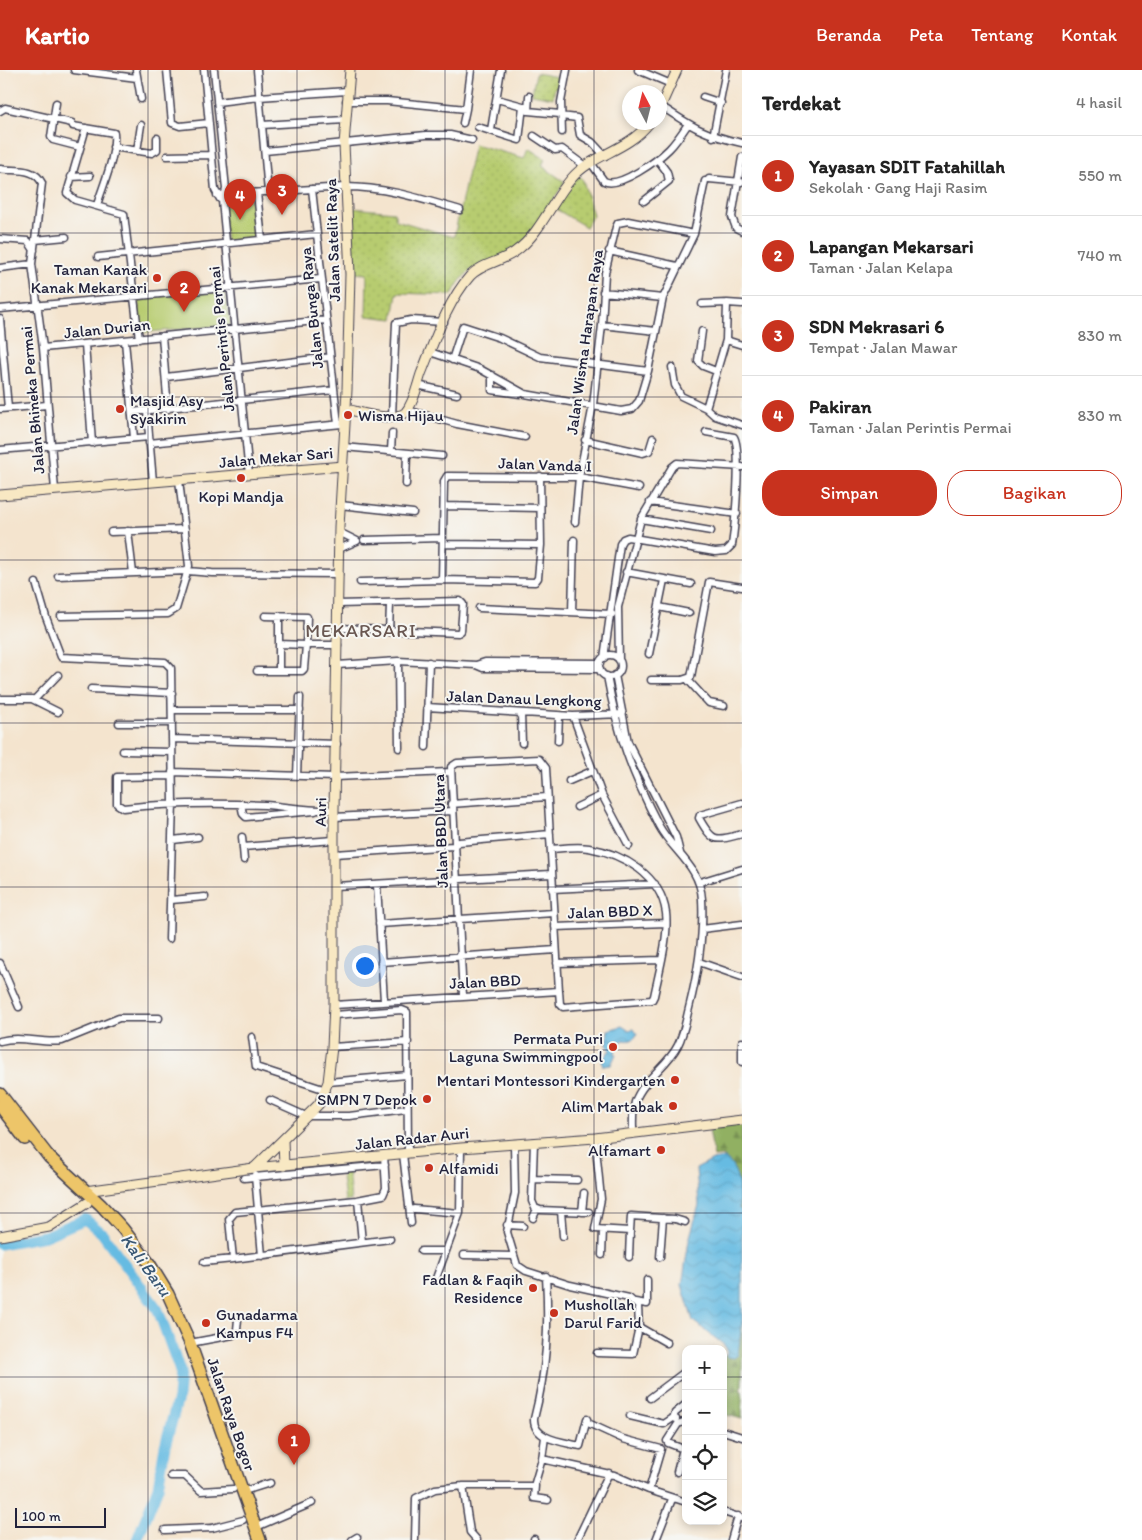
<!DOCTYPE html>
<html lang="id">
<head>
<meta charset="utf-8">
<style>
	body { margin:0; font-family:Itim,sans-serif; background:#f6f6f6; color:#222 }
	.controls { position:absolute; right:15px; bottom:15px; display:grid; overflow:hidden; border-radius:10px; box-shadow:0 2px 8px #0003 }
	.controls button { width:45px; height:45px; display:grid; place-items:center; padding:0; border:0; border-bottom:1px solid #e0e0e0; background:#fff; color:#222; font:25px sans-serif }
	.compass { position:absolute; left:622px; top:15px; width:45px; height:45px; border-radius:50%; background:#fff; box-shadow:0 2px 8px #0003; rotate:353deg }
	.scale { position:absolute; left:15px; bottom:12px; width:91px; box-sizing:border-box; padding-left:5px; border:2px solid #22223b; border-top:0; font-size:14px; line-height:18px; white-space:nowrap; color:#22223b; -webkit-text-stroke:4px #f6f6f2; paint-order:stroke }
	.you { position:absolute; left:364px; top:895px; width:18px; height:18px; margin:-12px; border:4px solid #fff; border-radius:50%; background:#1a73e8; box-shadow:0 0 0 8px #1a73e833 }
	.badge { display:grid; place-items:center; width:32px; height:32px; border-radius:50%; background:#c8321e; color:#fff; font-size:16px; font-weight:700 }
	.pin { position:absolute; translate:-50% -41px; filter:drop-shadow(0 1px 2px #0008) }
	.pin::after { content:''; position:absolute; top:26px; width:18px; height:15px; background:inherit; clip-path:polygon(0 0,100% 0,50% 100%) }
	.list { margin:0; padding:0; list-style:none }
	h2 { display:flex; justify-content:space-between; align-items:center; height:65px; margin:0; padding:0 20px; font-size:21px }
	h2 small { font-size:16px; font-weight:400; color:#767676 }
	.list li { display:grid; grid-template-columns:32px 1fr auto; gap:15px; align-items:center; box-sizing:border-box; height:80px; padding:0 20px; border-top:1px solid #e0e0e0 }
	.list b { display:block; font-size:19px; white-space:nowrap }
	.list p { margin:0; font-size:16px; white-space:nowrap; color:#767676 }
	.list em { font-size:16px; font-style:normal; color:#767676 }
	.actions { display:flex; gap:10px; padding:15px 20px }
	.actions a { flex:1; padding:11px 0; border:1px solid #c8321e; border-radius:20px; text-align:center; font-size:18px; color:#c8321e }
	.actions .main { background:#c8321e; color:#fff }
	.icon { flex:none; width:28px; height:28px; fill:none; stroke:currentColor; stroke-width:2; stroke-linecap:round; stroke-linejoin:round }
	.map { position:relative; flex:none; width:742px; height:1470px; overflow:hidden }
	header { display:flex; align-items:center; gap:30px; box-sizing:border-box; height:70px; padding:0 25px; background:#c8321e; color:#fff }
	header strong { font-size:24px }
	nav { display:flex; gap:28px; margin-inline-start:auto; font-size:18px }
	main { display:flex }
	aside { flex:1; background:#fff }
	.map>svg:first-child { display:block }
</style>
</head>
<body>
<header>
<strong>Kartio</strong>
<nav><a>Beranda</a><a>Peta</a><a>Tentang</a><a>Kontak</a></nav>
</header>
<main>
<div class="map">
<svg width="742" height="1470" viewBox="0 0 742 1470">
	<defs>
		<pattern id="grass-dots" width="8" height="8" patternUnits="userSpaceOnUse" patternTransform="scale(1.25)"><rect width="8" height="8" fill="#b7cc70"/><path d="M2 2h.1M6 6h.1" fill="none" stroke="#9daf62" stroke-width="1.8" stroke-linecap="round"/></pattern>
		<pattern id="forest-firs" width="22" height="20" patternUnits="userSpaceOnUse" patternTransform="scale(1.25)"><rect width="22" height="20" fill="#91b062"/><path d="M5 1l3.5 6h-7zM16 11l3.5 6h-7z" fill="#768f52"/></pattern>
		<pattern id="water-waves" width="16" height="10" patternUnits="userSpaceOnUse" patternTransform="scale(1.25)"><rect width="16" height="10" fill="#66bbe2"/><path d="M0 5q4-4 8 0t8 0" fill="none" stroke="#58a0c3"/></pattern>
	</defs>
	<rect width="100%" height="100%" fill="#f6f6f2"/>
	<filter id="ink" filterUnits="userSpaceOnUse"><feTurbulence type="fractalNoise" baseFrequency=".02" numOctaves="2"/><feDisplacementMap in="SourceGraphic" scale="10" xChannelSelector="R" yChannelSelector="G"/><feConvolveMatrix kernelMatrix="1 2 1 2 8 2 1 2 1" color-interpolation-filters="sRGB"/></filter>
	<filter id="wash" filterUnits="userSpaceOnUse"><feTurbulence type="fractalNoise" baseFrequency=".0096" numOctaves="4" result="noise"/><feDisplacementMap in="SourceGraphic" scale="20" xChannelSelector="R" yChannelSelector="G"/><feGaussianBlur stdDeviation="1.12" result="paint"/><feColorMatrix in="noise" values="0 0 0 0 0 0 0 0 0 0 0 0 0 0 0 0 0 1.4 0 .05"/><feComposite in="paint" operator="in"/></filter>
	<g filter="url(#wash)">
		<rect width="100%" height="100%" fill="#f4e4ce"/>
		<path fill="url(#grass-dots)" stroke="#6c7756" d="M536,3L563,8L562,18L555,17L553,28L532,24Z
			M474,74L524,88L528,78L545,89L542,96L565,112C552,130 537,159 520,174C494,197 469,187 452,225L397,223L393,249L366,246L367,204L351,203L353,138L394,142L396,150L454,167Z
			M578,105L583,110L593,145L586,157L554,138Z
			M384,1085L385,1094L348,1098L351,1131H345L341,1099L255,1107L254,1098Z"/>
		<path fill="url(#forest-firs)" stroke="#5a694e" d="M742,1050V1140H739C739,1112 741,1107 722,1086L714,1087L708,1054Z
			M742,1251V1314L740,1320L742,1321V1349L723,1344V1284L726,1287L739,1273Z"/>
		<path fill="#b7cc70" stroke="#6c7756" d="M255,129L259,168L226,173L222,132Z
			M224,220L231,255L138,263L139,228Z"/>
		<path fill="url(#water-waves)" stroke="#446e8e" d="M622,956L628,960L634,959L637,964C634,971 629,971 623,970L615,981L616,984L611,995L603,996L602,990L610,980L607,977L608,960Z
			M724,1088C741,1099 739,1121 739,1139L742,1140V1251L738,1285L734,1288L726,1287L727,1280L724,1275L693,1251L682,1215L689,1170L699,1135L696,1099L713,1090Z"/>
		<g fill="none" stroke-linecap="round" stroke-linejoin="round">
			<path stroke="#66bbe2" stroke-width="11" d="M0,1174L45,1166L85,1149L102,1163L158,1240L180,1301L178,1328L165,1376L158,1417L137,1470"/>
		</g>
	</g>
	<g filter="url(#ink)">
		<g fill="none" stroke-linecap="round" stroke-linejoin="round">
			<defs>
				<path id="street" d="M74,0L137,8
					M136,0L141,29
					M167,0L172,53L180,56L209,53
					M204,0L215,120L220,129
					M214,0L226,119L224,128
					M257,0L268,122
					M638,0L671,14
					M529,26L528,41L560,44
					M703,27L721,33
					M346,31H387L466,39L471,0
					M217,32L259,27L347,21
					M56,33L51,67L53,70L80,77
					M661,36C692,57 705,65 742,73
					M0,41L5,38L72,53L73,56L114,63C116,88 104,112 97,135
					M561,46L577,48L580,65L592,72L605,86
					M463,53L466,39
					M262,55L345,50
					M478,57L519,70L523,36L497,29
					M86,58L67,123L75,130L124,144L139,269
					M491,60L501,0
					M562,62L561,32L567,0
					M534,66L555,80L562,79L585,96
					M713,67L726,0
					M113,77L152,83L157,80V68
					M137,81L141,55
					M265,81L426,65H450L472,70
					M167,86L211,85
					M742,87L732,147L736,158L742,161
					M591,93L604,111C619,119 658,90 669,79C676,72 682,63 688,54
					M0,99C13,102 34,96 42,113L32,194L43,278L55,420
					M71,107L90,106
					M709,109L741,112
					M312,119L338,354
					M257,123L262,170
					M217,125L345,117C386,117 422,129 460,140
					M222,131L249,404
					M644,131L669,111L667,102L658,90
					M0,169L28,171L34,180
					M35,170L66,167
					M609,181L677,196
					M98,187L317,164
					M0,198L32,194
					M603,222L663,228
					M727,233L742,234
					M702,234L727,233L726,270L706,338
					M0,239L321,209
					M0,249L8,338
					M602,255L656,261
					M702,261L698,291L703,296L716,301
					M162,266L168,339
					M726,270L742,275
					M125,271L134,368
					M85,274L92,373
					M43,278L326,250
					M430,282L480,299L525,324L621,341L632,339L639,331L648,301L663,228L694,164L705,111
					M452,290L463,256L500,268L540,287L648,301
					M672,297L675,315L681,326L706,338L715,346L742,355
					M492,305V320L520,324
					M166,307L330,287
					M417,315L457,324
					M0,339L47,335
					M407,340L457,354L525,367
					M147,341L153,412
					M132,342L334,320
					M392,346L396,253L411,250L444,252
					M585,370L643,383L649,381L653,368
					M149,373L342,354
					M344,377L442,386
					M0,380L149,367
					M391,381L392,363
					M406,414L407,383
					M650,432L737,444
					M340,435L413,443
					M444,436L540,438
					M575,452L579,407L593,335L602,255L605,203L616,157L618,153L628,151L694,164
					M128,461L133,503
					M711,461L641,449L672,397L677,393L742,397
					M111,462L185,459
					M339,462L357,471
					M364,470L443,468
					M443,474L541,475
					M339,479L357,471
					M626,502L691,514
					M58,506L188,501L212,503L339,504
					M442,510L444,411L447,406L579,407L639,418
					M360,512L442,510L535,512L538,508L541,475L540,406
					M36,513L46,547L61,587L165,592L171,598L173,733L169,869
					M659,537L689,543
					M479,538L612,544
					M572,542L574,470
					M61,546L168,544L176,539L189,496L179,410
					M265,546L307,547L306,575L279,574
					M338,558L458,563L461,561L463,534L460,531L338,534
					M389,562L390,534
					M649,584L664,510
					M599 596a11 11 0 1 1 22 0a11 11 0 1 1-22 0Z
					M604,588L620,474L623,469L628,467L715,482L726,481L732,475C735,455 742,380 734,367L706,362
					M619,590L618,537L641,449
					M398,591L399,678
					M337,595L398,591L476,595L483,598L600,599
					M476,595L485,592L600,593
					M257,601H302L304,599L306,575H338
					M279,601V546
					M615,605L628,672L676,767L680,783
					M607,606C617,663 632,704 659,756C673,782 700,796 702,829C704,866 698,902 689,938C686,950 684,963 678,975C668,996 643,1009 635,1032C632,1042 633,1052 633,1062
					M687,609L709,633L724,636
					M651,610H682L691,607L709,512L742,517
					M91,619L172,623
					M0,629H32L58,642
					M34,630L58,605
					M427,637L573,646L621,644
					M172,640H300
					M521,644L522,673
					M573,646L602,725L629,776
					M119,653H172
					M172,669L337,674
					M558,671L559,646
					M426,677L429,592
					M123,681L172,682
					M172,702L335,707L449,702
					M172,706L117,707V734L123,738C171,733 218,733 265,735C289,737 311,741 334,740
					M297,706L300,627
					M569,711L592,701
					M742,733L700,745L699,748C713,773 715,771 742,764
					M241,734L243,744L246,747L315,741
					M451,734L547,727
					M577,737L602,725
					M334,747L452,741
					M242,767L244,790
					M173,770L198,767
					M243,777L334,770
					M551,779C563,778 577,776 589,778C623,784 661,805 666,843C669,867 659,902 654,926L652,930L563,937L560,934L559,921
					M335,784L453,776L459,772L550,764
					M700,812L742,799
					M377,815L384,931
					M335,816L551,804
					M552,819L655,814
					M171,830L205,827
					M379,854L554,843
					M555,857L666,853
					M702,859L742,854
					M381,892L556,880
					M699,892L742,907
					M0,893L19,937
					M557,893L661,890
					M334,935L559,921L546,698L539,689L457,693L451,697L463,926
					M334,945L402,940L407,942L408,1083
					M252,967L256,997L326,1020
					M0,971C21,965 41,974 62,971L119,948H159
					M742,972V992
					M332,977L408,972
					M328,1012L407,1005
					M270,1030L306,1046H349L406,1039
					M595,1068L601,1129L595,1159L630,1161L631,1146L675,1149L685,1152
					M534,1072L532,1131L535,1138L540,1140L589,1142
					M514,1074L515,1123L507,1162L517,1195L526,1201L570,1215L629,1228L638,1236L639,1257L633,1284L597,1283
					M403,1084L411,1153
					M255,1105L262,1186
					M244,1108L385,1095
					M533,1109L577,1110
					M358,1130L362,1172
					M414,1139L460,1143
					M561,1141L563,1166
					M582,1142L584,1123
					M533,1148L537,1139
					M507,1155L523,1156
					M421,1181H446
					M464,1185L513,1186
					M602,1185L603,1160
					M629,1187L630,1161
					M660,1187L663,1148
					M233,1189L390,1169
					M204,1192L233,1189L229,1149L235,1142L357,1130L383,1125L386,1118L384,1085
					M546,1206C549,1258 547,1298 534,1349C533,1370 565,1372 580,1376L587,1349L588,1353L623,1369L661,1379L649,1420
					M435,1211L460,1143L461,1078
					M635,1232L647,1234V1210
					M639,1257L667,1273
					M190,1273L233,1265L237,1260L238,1249
					M650,1328L686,1301
					M630,1346L664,1354L673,1348
					M676,1349L673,1348L675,1343L686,1334
					M686,1351L678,1354L667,1371L668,1373L686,1380
					M723,1361L742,1367
					M542,1389L614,1405L649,1420L686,1432
					M677,1402L683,1379
					M171,1406H185L201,1421L233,1419
					M463,1416L470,1462L477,1470
					M535,1416L534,1428L548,1430
					M241,1422L270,1413
					M723,1442L742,1448
					M254,1458L312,1433
					M165,1460L212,1458L243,1450
					M352,1470L357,1467
					M415,1470L416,1428L435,1419L463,1416H534L542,1389L545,1367
					M534,1470V1469
					M577,1470L609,1403
					M656,1470L672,1429
					M731,1470L738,1446"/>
				<path id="secondary" d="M660,38L677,0
					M346,339C364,343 389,352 405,343C414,333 417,316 421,304C434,272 447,232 470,206C482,193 502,192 516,181C540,164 552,131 571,109C593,83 627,82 650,52
					M0,425L343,396
					M283,1070L284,1096
					M254,1098L319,1034L328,1012L332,977L334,935V740L339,457L347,320L350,204L344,74L350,0
					M85,1121L254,1098L461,1078L595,1068L742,1050
					M0,1166L49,1157L87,1133"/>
				<path id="highway" d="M0,1024L49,1087L101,1135L123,1159L149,1193L168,1224L190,1273L260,1470
					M0,1036L25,1069"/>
			</defs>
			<use href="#street" stroke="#423f51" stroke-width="9"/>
			<use href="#secondary" stroke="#423f51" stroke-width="11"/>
			<use href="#highway" stroke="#423f51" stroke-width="14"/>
			<use href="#street" stroke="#fff" stroke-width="6"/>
			<use href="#secondary" stroke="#f8e8c3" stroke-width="9"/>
			<use href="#highway" stroke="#edc569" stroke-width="11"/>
		</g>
	</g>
	<path fill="none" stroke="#22223b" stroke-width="1" stroke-opacity="0.55" d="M148,0V1470M297,0V1470M445,0V1470M594,0V1470M0,163H742M0,327H742M0,490H742M0,653H742M0,817H742M0,980H742M0,1143H742M0,1307H686M723,1307H742"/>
	<g fill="#c8321e" stroke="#f6f6f2" stroke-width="2">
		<circle cx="157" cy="208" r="5"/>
		<circle cx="120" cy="339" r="5"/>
		<circle cx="348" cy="345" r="5"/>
		<circle cx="241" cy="408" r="5"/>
		<circle cx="613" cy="977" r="5"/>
		<circle cx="675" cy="1010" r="5"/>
		<circle cx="427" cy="1029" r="5"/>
		<circle cx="673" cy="1036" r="5"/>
		<circle cx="661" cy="1080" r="5"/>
		<circle cx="429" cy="1098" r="5"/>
		<circle cx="533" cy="1218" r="5"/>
		<circle cx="554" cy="1243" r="5"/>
		<circle cx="206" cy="1253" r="5"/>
	</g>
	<g text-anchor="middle" stroke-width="4" stroke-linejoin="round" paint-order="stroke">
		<g font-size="16" fill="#22223b" stroke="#f6f6f2">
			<text transform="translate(332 170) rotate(-92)" y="6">Jalan Satelit Raya</text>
			<text transform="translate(311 238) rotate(-96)" y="6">Jalan Bunga Raya</text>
			<text transform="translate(107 258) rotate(-6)" y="6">Jalan Durian</text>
			<text transform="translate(221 269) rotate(-96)" y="6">Jalan Perintis Permai</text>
			<text transform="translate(584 272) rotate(-82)" y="6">Jalan Wisma Harapan Raya</text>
			<text transform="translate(32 330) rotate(-95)" y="6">Jalan Bhineka Permai</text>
			<text transform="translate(276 387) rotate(-5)" y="6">Jalan Mekar Sari</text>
			<text transform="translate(545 394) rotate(2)" y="6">Jalan Vanda I</text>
			<text transform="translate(524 628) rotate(2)" y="6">Jalan Danau Lengkong</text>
			<text transform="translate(320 742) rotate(-89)" y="6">Auri</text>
			<text transform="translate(440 761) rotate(-92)" y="6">Jalan BBD Utara</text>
			<text transform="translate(610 841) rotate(-2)" y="6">Jalan BBD X</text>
			<text transform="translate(485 911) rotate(-3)" y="6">Jalan BBD</text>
			<text transform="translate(412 1068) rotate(-6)" y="6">Jalan Radar Auri</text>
			<text transform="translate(232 1344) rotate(71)" y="6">Jalan Raya Bogor</text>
		</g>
		<g font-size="16" fill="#22223b" stroke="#f6f6f2" text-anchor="end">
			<text x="147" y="205">Taman Kanak<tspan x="147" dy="18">Kanak Mekarsari</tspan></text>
			<text x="130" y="336" text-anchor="start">Masjid Asy<tspan x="130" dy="18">Syakirin</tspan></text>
			<text x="358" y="351" text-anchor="start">Wisma Hijau</text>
			<text x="241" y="432" text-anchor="middle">Kopi Mandja</text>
			<text x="603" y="974">Permata Puri<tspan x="603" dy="18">Laguna Swimmingpool</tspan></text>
			<text x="665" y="1016">Mentari Montessori Kindergarten</text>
			<text x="417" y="1035">SMPN 7 Depok</text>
			<text x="663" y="1042">Alim Martabak</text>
			<text x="651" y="1086">Alfamart</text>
			<text x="439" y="1104" text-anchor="start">Alfamidi</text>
			<text x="523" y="1215">Fadlan &amp; Faqih<tspan x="523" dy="18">Residence</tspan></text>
			<text x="564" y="1240" text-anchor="start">Mushollah<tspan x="564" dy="18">Darul Farid</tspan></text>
			<text x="216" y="1250" text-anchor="start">Gunadarma<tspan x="216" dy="18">Kampus F4</tspan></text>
		</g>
		<g font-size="18" font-style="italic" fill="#3a5875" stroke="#f6f6f2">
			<text transform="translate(146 1195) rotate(54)" y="6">Kali Baru</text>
		</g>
		<g font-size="19" letter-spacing="1" fill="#695751" stroke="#f6f6f2">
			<text x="361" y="567">MEKARSARI</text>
		</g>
	</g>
</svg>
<div class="controls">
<button>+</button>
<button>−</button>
<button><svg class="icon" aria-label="locate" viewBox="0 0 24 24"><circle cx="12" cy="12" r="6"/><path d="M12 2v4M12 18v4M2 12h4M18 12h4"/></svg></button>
<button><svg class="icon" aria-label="layers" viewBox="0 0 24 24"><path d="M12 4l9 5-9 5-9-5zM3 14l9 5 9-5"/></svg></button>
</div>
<svg class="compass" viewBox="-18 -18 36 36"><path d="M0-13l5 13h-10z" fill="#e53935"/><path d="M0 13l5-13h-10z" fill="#767676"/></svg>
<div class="scale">100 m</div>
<div class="you"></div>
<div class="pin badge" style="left:294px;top:1395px">1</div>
<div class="pin badge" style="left:184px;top:242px">2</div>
<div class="pin badge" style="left:282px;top:145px">3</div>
<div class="pin badge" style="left:240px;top:150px">4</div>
</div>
<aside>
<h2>Terdekat<small>4 hasil</small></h2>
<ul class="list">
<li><span class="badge">1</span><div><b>Yayasan SDIT Fatahillah</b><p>Sekolah · Gang Haji Rasim</p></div><em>550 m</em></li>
<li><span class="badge">2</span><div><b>Lapangan Mekarsari</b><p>Taman · Jalan Kelapa</p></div><em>740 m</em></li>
<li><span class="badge">3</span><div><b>SDN Mekrasari 6</b><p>Tempat · Jalan Mawar</p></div><em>830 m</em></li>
<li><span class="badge">4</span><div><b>Pakiran</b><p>Taman · Jalan Perintis Permai</p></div><em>830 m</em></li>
</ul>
<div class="actions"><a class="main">Simpan</a><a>Bagikan</a></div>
</aside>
</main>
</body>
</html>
